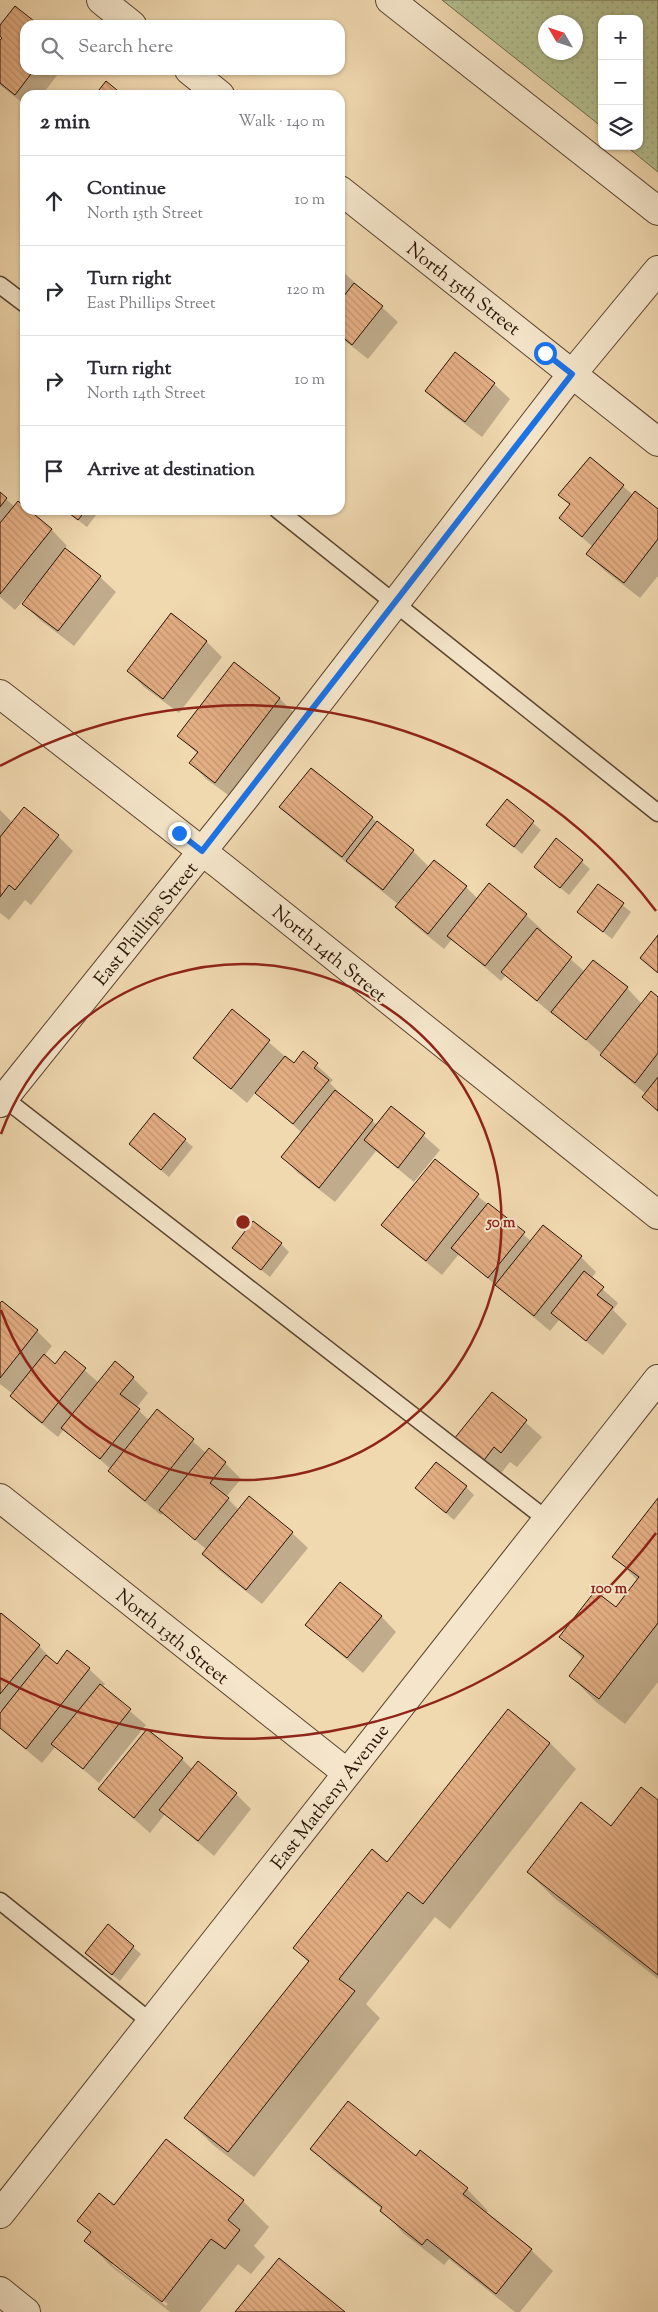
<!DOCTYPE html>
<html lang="en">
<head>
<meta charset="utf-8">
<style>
	body { margin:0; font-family:"Sorts Mill Goudy",serif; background:#f2f2f3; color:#2b2b33 }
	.controls { position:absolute; right:15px; top:15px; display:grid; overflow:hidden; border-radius:10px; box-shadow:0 1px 4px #0004 }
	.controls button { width:45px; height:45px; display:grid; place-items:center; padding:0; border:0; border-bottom:1px solid #e1e1e2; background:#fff; color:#2b2b33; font:25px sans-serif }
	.compass { position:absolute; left:538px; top:15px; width:45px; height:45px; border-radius:50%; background:#fff; box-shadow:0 1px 4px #0004; rotate:309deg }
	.stop { position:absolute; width:15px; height:15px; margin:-11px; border:4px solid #1a73e8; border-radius:50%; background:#fff }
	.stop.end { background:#1a73e8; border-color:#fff; box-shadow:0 1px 5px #0008 }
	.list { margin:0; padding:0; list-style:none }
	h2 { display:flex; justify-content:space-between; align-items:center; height:65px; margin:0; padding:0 20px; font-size:21px }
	h2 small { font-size:16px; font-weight:400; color:#7c7c81 }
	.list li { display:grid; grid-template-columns:32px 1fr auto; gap:15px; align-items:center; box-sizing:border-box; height:90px; padding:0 20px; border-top:1px solid #e1e1e2 }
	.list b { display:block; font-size:19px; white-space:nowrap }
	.list p { margin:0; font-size:16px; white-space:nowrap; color:#7c7c81 }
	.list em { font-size:16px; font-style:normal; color:#7c7c81 }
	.icon { flex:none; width:28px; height:28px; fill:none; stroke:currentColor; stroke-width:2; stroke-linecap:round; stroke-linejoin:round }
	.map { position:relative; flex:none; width:658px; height:2312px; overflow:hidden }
	.search { position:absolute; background:#fff; box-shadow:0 1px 4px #0004; left:20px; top:20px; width:325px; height:55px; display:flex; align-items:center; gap:12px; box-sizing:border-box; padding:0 18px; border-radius:15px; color:#7c7c81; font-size:19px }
	.panel { position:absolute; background:#fff; box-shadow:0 1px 4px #0004; left:20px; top:90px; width:325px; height:425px; border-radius:15px }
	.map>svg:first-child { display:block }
</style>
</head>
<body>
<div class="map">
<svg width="658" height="2312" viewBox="0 0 658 2312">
	<defs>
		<pattern id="grass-dots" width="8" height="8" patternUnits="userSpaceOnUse" patternTransform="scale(1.25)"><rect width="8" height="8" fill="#b4c090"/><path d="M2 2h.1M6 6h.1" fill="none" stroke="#9ba47b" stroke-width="1.8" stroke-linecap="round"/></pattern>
		<pattern id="building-back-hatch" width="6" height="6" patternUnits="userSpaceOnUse" patternTransform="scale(1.25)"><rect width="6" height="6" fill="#e4ae83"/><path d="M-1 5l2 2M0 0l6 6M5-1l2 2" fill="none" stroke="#c49570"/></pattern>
	</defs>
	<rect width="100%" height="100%" fill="#f0d8af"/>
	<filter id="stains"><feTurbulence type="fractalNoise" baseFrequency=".004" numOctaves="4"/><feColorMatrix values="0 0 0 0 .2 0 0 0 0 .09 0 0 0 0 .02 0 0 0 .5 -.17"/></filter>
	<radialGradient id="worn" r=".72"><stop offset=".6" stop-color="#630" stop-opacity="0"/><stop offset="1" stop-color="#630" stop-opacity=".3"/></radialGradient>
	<path fill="url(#grass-dots)" stroke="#6e694a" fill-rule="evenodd" d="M442,0H658V172L626,146H639V19H602V127ZM546,22H576V52H546Z"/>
	<path fill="#0003" fill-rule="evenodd" d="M15,8L37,25H25V70H61L42,95H25V105L0,85V42L3,39L0,36V27Z
		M340,269L398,322L368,359L340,337Z
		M494,384L510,399L482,437L443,407L427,391Z
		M590,458L633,495L658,511V576L640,598L604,570L588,554L593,547L560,518L570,505L560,495Z
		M0,494L15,507L25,509L52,530L67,546L64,549L100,577L116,592L74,646L39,619L24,604L28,598L26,597L15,610L0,597Z
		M65,510H100L87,527Z
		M172,615L207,642L222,657L179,713L144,687L129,671Z
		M235,664L280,699L295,714L231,797L206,779L191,763L198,754L179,736Z
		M507,801L541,830L522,854L488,825Z
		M281,807L372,818L413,851L429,867L466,887L478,899L526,915L542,930L540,932L585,972L627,988L642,1004L658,999V1112L643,1097L646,1094L617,1070L602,1054L554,1013L553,1015L506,975L501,981L452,939L444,949L412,923L397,907L399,905L296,822Z
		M0,810L13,823L58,836L73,851L31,905L25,900L9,920L0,913Z
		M557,840L590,869L569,895L535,867Z
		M598,885L631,912L612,939L578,912Z
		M232,1011L294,1064L303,1053L333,1080L330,1083L343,1097L377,1125L391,1107L440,1150L414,1182L376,1151L335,1202L298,1173L283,1157L302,1133L256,1092L247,1103L194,1058Z
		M154,1114L193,1147L169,1177L130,1144Z
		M435,1160L531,1241L581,1257L596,1272L591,1279L618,1303L613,1310L627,1324L603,1355L559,1320L550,1331L459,1254L442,1275L399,1240L383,1225Z
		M281,1244L289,1252L270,1277L234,1248Z
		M0,1305L37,1331L52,1346L44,1356L55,1365L65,1353L99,1383L133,1378L148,1393L136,1408L150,1421L158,1411L206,1453L209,1450L225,1463L241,1479L226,1497L239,1510L292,1533L308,1548L262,1604L219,1570L204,1554L207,1550L163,1513L161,1515L125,1486L110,1471L111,1469L64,1429L58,1437L27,1412L11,1396L13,1394L0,1384Z
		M492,1393L542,1437L517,1467L510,1462L498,1477L471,1455Z
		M466,1487L474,1495L454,1520L416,1488Z
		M658,1500V1682L625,1724L596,1702L571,1676L583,1659L561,1637L616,1609L638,1581L614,1556Z
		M0,1616L39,1646L57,1665L89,1669L105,1684L102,1687L146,1725L99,1783L56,1746L42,1763L0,1728V1715L3,1712L0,1710Z
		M381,1616L396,1632L363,1673L323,1640L307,1625Z
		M508,1711L550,1743L576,1769L450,1929L435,1917L366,2004L380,2018L254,2177L212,2144L186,2118L309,1963L295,1948L388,1864Z
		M182,1759L193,1770L236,1794L251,1809L214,1856L165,1814L150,1833L100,1789Z
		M658,1802V1979L554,1898L528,1872Z
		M133,1947L141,1954L120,1981L94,1961Z
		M166,2141L243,2201L269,2227L254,2246L265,2257L251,2274L238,2264L200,2312H170L112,2267L86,2241L91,2233L79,2221L114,2207ZM112,2261L168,2304L166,2306L112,2265Z
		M312,2149L416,2157L467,2189L488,2211L486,2214L531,2250L553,2271L520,2312H515L449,2259L444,2265L403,2233L382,2209L333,2170Z"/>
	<path fill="url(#building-back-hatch)" stroke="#281204" d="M15,6L39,25H25V70H34L15,95L0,83V40L2,38L0,36V25Z
		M106,81L123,95H95Z
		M354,283L383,306L352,345L340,335V301Z
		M455,352L495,383L465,422L425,391Z
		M590,457L624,485L582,537L559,518L570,504L558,495Z
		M635,491L658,509V539L624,583L586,554Z
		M0,492L7,498L0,507Z
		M18,501L25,507V510H29L52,529L0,594V523Z
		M65,510H86L78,520Z
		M65,548L101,576L58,631L22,604Z
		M171,613L207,641L163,699L127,671Z
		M234,662L280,698L215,783L189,763L198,752L177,736Z
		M311,768L373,817L342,857L279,807Z
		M507,799L534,821L514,847L486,825Z
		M24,807L59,835L15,890L9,885L0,897V837Z
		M377,821L414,850L383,890L346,861Z
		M556,838L583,860L560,888L534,867Z
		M434,860L467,886L428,934L395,907Z
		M489,883L527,914L485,966L447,936Z
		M598,884L624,903L603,932L577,912Z
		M537,928L572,957L537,1001L501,972Z
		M658,935V973L640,958Z
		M593,960L628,987L586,1040L551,1012Z
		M651,991L658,997V1053L635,1083L600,1055Z
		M232,1009L270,1040L231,1089L193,1058Z
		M303,1051L318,1063L314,1068L329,1080L293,1124L255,1093L285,1056L294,1063Z
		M658,1077V1111L642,1097Z
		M335,1090L373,1120L319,1188L281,1157Z
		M391,1106L425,1133L398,1168L364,1140Z
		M154,1113L186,1139L161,1170L129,1144Z
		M435,1159L479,1194L426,1261L381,1225Z
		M488,1203L525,1232L488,1278L451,1248Z
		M253,1221L282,1243L261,1270L232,1248Z
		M543,1225L582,1256L534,1316L495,1285Z
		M584,1271L604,1287L597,1295L613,1307L586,1341L551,1313Z
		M2,1301L38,1330L0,1378V1303Z
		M65,1351L86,1368L42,1423L10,1396L44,1354L55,1364Z
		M115,1361L134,1377L120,1394L140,1409L100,1459L61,1428Z
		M492,1392L527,1420L501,1453L494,1447L482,1463L454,1439Z
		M157,1409L194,1439L145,1501L108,1471Z
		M209,1448L226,1462L210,1483L229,1498L195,1540L159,1510Z
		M436,1462L467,1486L446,1513L415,1488Z
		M249,1496L293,1532L246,1590L202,1554Z
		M658,1498V1623L599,1699L569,1676L584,1656L559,1637L595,1591L616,1607L639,1577L612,1557Z
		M340,1582L382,1616L347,1658L305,1625Z
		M1,1613L40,1645L0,1694V1614Z
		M67,1650L90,1668L26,1749L0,1728V1713L46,1655L57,1664Z
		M100,1684L131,1709L83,1769L51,1744Z
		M508,1709L550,1743L423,1904L408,1892L339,1979L355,1991L228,2152L184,2118L309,1961L293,1948L372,1849L387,1862Z
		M147,1729L183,1758L134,1818L98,1789Z
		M198,1761L237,1793L198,1841L159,1810Z
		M641,1787L658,1800V1975L527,1872L581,1802L611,1826Z
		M108,1924L134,1946L112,1975L85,1953Z
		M348,2101L416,2156L420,2150L468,2188L463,2194L532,2249L496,2294L427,2239L422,2245L380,2211L382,2207L310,2149Z
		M166,2139L244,2200L228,2220L240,2230L225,2249L211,2239L162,2302L84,2241L91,2232L77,2221L99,2193L114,2205Z
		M279,2258L345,2312H235Z"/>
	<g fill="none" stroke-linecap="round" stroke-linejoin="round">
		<defs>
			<path id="lane" d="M0,285L25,304
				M278,510L658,813
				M0,1095L546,1519
				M0,1901L152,2023"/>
			<path id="street" d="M101,0L132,25
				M390,0L658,211
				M189,70L220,95
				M340,190L658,442
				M0,694L221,866L658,1215
				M0,1103L244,799L572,374L658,270
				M0,1498L347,1773
				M0,2214L658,1379
				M0,2291L26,2312"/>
		</defs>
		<use href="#lane" stroke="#5a442f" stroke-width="19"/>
		<use href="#street" stroke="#5a442f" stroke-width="30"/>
		<use href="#lane" stroke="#f5e6cb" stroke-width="16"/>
		<use href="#street" stroke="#f5e6cb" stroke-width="28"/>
	</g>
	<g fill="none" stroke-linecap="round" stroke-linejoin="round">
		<path stroke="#1a73e8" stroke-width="6" d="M179,833L202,851L572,374L545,353"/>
	</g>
	<g fill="none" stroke="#8f2418" stroke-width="2.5">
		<path d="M1 1134A258 258 0 1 1 1 1310"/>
		<path d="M656 1533A517 517 0 0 1 0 1678M0 766A517 517 0 0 1 656 911"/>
	</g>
	<g text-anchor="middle" stroke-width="4" stroke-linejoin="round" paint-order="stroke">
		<g font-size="19" fill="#281204" stroke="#f5e6cb">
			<text transform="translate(464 288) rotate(38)" y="7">North 15th Street</text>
			<text transform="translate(145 923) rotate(-51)" y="7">East Phillips Street</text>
			<text transform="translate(330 953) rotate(39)" y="7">North 14th Street</text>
			<text transform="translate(173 1636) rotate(39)" y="7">North 13th Street</text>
			<text transform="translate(329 1796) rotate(-52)" y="7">East Matheny Avenue</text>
		</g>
	</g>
	<circle cx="243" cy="1222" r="8" fill="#8f2418" stroke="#f5e6cb" stroke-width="2.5"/>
	<g font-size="15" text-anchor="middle" font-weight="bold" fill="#8f2418" stroke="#f5e6cb" stroke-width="4" stroke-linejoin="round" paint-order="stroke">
		<text x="501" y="1227">50 m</text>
		<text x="609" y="1593">100 m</text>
	</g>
	<rect width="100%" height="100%" filter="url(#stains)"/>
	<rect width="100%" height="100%" fill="url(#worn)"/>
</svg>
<div class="controls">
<button>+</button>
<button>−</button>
<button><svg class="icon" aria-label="layers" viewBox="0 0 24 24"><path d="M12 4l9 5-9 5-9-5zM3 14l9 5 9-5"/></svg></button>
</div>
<svg class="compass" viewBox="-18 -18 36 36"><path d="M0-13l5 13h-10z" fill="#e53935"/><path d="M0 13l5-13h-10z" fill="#7c7c81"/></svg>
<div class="stop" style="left:545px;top:353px"></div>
<div class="stop end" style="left:179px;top:833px"></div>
<div class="search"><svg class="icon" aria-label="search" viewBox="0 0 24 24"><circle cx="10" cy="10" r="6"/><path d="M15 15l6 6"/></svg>Search here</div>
<section class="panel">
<h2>2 min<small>Walk · 140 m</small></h2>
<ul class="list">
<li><svg class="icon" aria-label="ahead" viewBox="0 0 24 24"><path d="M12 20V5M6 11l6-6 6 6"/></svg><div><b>Continue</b><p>North 15th Street</p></div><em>10 m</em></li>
<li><svg class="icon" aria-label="right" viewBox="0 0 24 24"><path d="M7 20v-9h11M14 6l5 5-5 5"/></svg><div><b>Turn right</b><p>East Phillips Street</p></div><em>120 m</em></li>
<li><svg class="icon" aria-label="right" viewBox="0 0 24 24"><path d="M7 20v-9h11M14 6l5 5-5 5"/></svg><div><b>Turn right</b><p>North 14th Street</p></div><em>10 m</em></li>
<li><svg class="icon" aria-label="arrive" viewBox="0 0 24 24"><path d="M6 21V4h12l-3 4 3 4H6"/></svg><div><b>Arrive at destination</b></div></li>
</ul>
</section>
</div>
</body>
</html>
